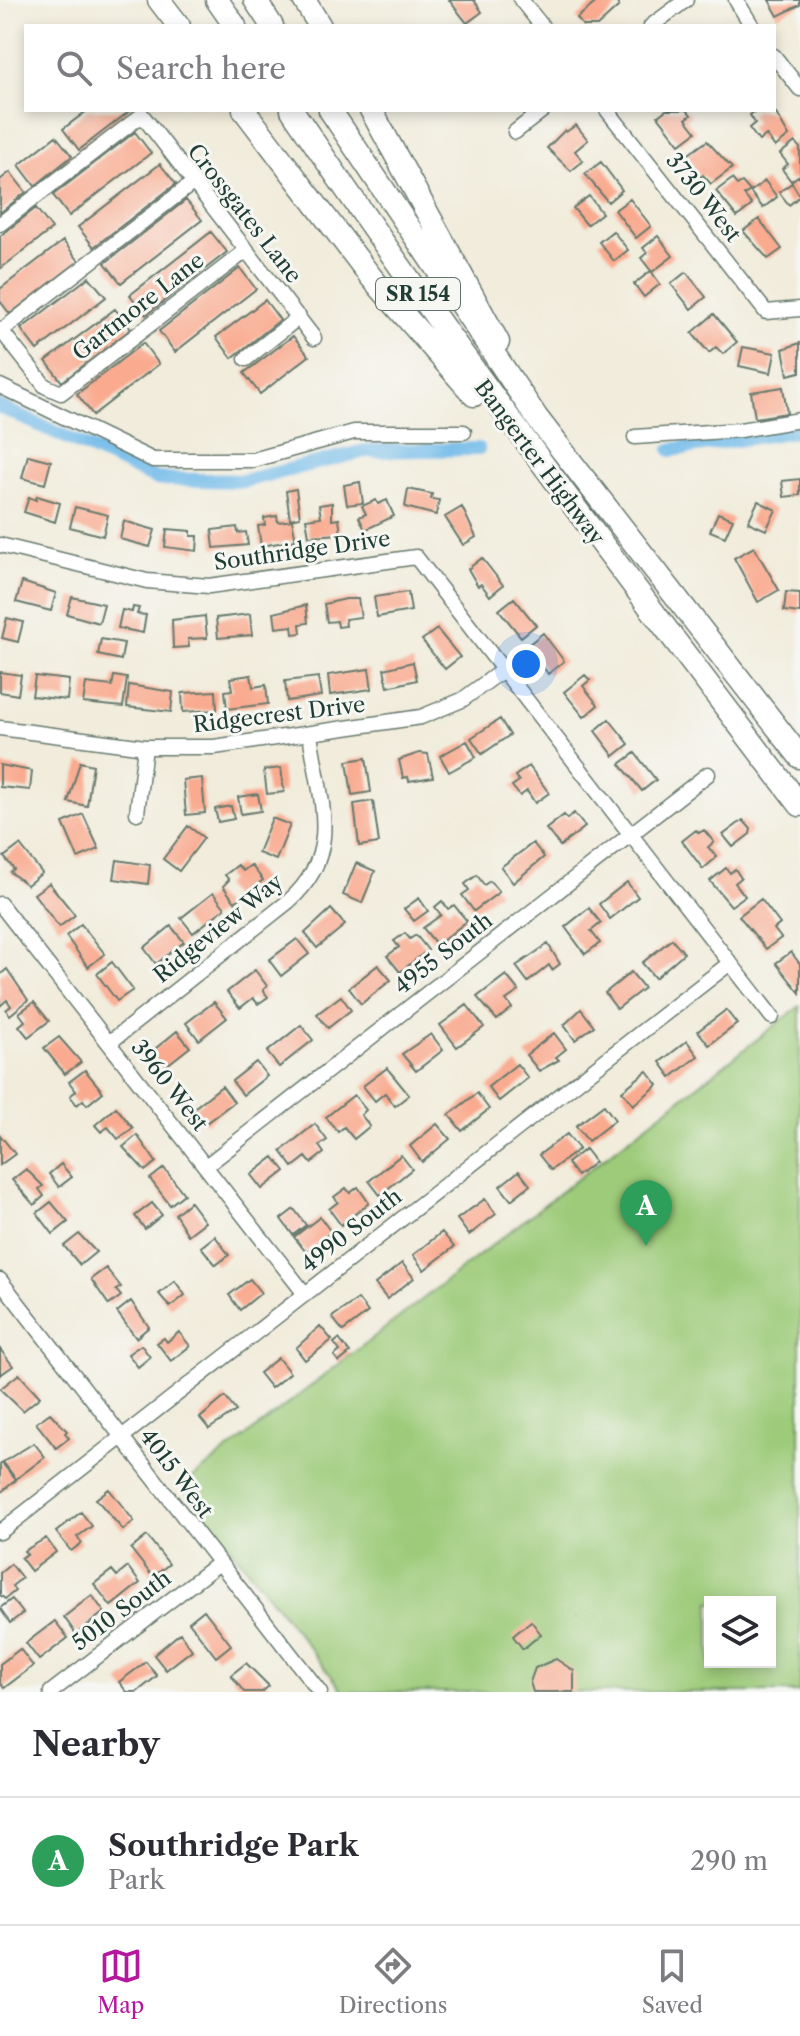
<!DOCTYPE html>
<html lang="en">
<head>
<meta charset="utf-8">
<style>
	body { margin:0; font-family:"Libre Caslon Text",serif; background:#f7f7f7; color:#2b2b33 }
	.controls { position:absolute; right:24px; bottom:24px; display:grid; overflow:hidden; border-radius:0px; box-shadow:0 4px 12px #0003 }
	.controls button { width:72px; height:72px; display:grid; place-items:center; padding:0; border:0; border-bottom:2px solid #e1e1e2; background:#fff; color:#2b2b33; font:40px sans-serif }
	.you { position:absolute; left:526px; top:664px; width:28px; height:28px; margin:-20px; border:6px solid #fff; border-radius:50%; background:#1a73e8; box-shadow:0 0 0 12px #1a73e833 }
	.badge { display:grid; place-items:center; width:52px; height:52px; border-radius:50%; background:#b5179e; color:#fff; font-size:26px; font-weight:700 }
	.pin { position:absolute; translate:-50% -66px; filter:drop-shadow(0 2px 4px #0008) }
	.pin::after { content:''; position:absolute; top:42px; width:28px; height:24px; background:inherit; clip-path:polygon(0 0,100% 0,50% 100%) }
	.list { margin:0; padding:0; list-style:none }
	h2 { display:flex; justify-content:space-between; align-items:center; height:104px; margin:0; padding:0 32px; font-size:34px }
	h2 small { font-size:26px; font-weight:400; color:#7c7c81 }
	.list li { display:grid; grid-template-columns:52px 1fr auto; gap:24px; align-items:center; box-sizing:border-box; height:128px; padding:0 32px; border-top:2px solid #e1e1e2 }
	.list b { display:block; font-size:30px; white-space:nowrap }
	.list p { margin:0; font-size:26px; white-space:nowrap; color:#7c7c81 }
	.list em { font-size:26px; font-style:normal; color:#7c7c81 }
	.icon { flex:none; width:44px; height:44px; fill:none; stroke:currentColor; stroke-width:2; stroke-linecap:round; stroke-linejoin:round }
	.map { position:relative; flex:none; width:800px; height:1692px; overflow:hidden }
	.search { position:absolute; background:#fff; box-shadow:0 4px 12px #0003; left:24px; right:24px; top:24px; height:88px; display:flex; align-items:center; gap:20px; box-sizing:border-box; padding:0 28px; border-radius:0px; color:#7c7c81; font-size:30px }
	.sheet { height:232px; background:#fff }
	nav { display:flex; justify-content:space-around; align-items:center; box-sizing:border-box; height:112px; border-top:2px solid #e1e1e2; background:#fff; font-size:22px; color:#7c7c81 }
	nav a { display:grid; justify-items:center; gap:4px }
	nav .on { color:#b5179e }
	.map>svg:first-child { display:block }
</style>
</head>
<body>
<div class="map">
<svg width="800" height="1692" viewBox="0 0 800 1692">
	<rect width="100%" height="100%" fill="#f6f6f2"/>
	<filter id="ink" filterUnits="userSpaceOnUse"><feTurbulence type="fractalNoise" baseFrequency=".0125" numOctaves="2"/><feDisplacementMap in="SourceGraphic" scale="16" xChannelSelector="R" yChannelSelector="G"/><feConvolveMatrix kernelMatrix="1 2 1 2 8 2 1 2 1" color-interpolation-filters="sRGB"/></filter>
	<filter id="wash" filterUnits="userSpaceOnUse"><feTurbulence type="fractalNoise" baseFrequency=".006" numOctaves="4" result="noise"/><feDisplacementMap in="SourceGraphic" scale="32" xChannelSelector="R" yChannelSelector="G"/><feGaussianBlur stdDeviation="1.8" result="paint"/><feColorMatrix in="noise" values="0 0 0 0 0 0 0 0 0 0 0 0 0 0 0 0 0 1.4 0 .05"/><feComposite in="paint" operator="in"/></filter>
	<g filter="url(#wash)">
		<rect width="100%" height="100%" fill="#f1ecdb"/>
		<path fill="#9dcb79" stroke="#5e8456" stroke-width="2" fill-rule="evenodd" d="M800,1006V1692H344L182,1486ZM710,1602H770V1662H710Z"/>
		<g fill="none" stroke-linecap="round" stroke-linejoin="round">
			<path stroke="#72bbea" stroke-width="14" d="M0,407L157,479L243,481L365,451L478,449
				M671,450L800,430"/>
		</g>
		<g id="blocks">
			<path fill="#f9aa8f" d="M449,0H474L482,12L467,23Z
				M599,0H615L619,6L597,26H583L577,18Z
				M769,0H800V5L778,16Z
				M88,110H131L79,150L63,129Z
				M666,110H687L691,115L686,119L696,132L680,144L658,116Z
				M756,110L775,112L789,136L775,147L766,135L759,141L749,128L755,123L750,115Z
				M576,125L588,140L575,151L583,161L571,171L547,148L565,130L566,132Z
				M135,132L151,153L69,216L53,195Z
				M56,136L72,156L35,186L19,165Z
				M707,141L732,168L711,184L703,175L700,177L686,156Z
				M795,142L800,148V179L798,176L791,181L782,169L788,164L780,154Z
				M601,162L622,190L608,202L585,174Z
				M160,164L176,184L94,247L78,227Z
				M10,172L26,192L0,213V180Z
				M732,179L737,185L742,182L750,191L744,195L752,205L737,217L716,191Z
				M765,181L777,197L763,208L750,192Z
				M792,183L800,196L789,205L779,192Z
				M589,196L602,213L587,225L573,208Z
				M630,199L651,226L636,238L615,210Z
				M186,200L202,220L121,283L105,263Z
				M36,208L52,229L0,269V236Z
				M759,219L782,249L768,259L743,231Z
				M613,231L628,250L614,261L599,242Z
				M211,232L227,252L146,315L130,295Z
				M658,236L673,256L652,272L641,258L647,253L643,248Z
				M63,241L79,261L10,314L0,301V289Z
				M240,268L256,289L175,352L159,331Z
				M651,271L660,284L644,297L634,284Z
				M686,272L706,297L691,309L671,284Z
				M89,277L106,297L37,350L21,329Z
				M265,300L280,320L232,358L216,337Z
				M115,309L131,329L62,382L46,361Z
				M714,314L737,342L723,354L716,347L709,353L692,333Z
				M293,336L309,356L260,394L244,373Z
				M143,343L159,364L93,415L77,394Z
				M800,343V372L788,375L783,349Z
				M743,347L775,353L771,373L739,366Z
				M783,387L787,413L755,418L751,392Z
				M28,455L51,461L45,484L22,478Z
				M800,479V495L784,497L782,481Z
				M360,482L363,503L347,505L344,485Z
				M296,489L300,517L290,519L286,491Z
				M408,489L432,494L431,499L439,500L436,515L405,507Z
				M37,496L60,503L55,522L24,512L29,497L36,500Z
				M376,500L378,504L387,500L394,516L365,530L359,517L366,514L362,506Z
				M758,501L776,510L766,530L748,522Z
				M332,503V520L339,519L341,534L309,536L306,519L321,517L319,505Z
				M75,507L108,515L103,536L70,527Z
				M462,507L476,537L463,545L445,517Z
				M718,513L733,519L725,537L710,531Z
				M277,516L278,522L292,520L296,540L261,546L258,526L265,525L264,518Z
				M124,521L155,530L150,547L120,539Z
				M237,527L238,533L246,532L248,545L214,548L212,530Z
				M167,529L191,531V536H198L197,551L165,547Z
				M754,547L779,590L758,602L734,558Z
				M482,558L503,585L490,596L481,584L478,586L468,569Z
				M22,582L56,593L51,611L16,602Z
				M408,592L411,611L377,617L374,597Z
				M786,592L800,593V613L784,611Z
				M72,597L104,604L99,623L67,614Z
				M514,598L536,625L521,637L499,610Z
				M346,599H358L361,617L345,619L346,626L338,627L337,621L327,622L324,604Z
				M306,605L308,623L300,624L301,633L293,634L292,626L276,628L274,613Z
				M133,607L139,608L137,614L146,615L143,633L118,628L122,610L132,612Z
				M250,614L252,635L218,638L216,618Z
				M205,616L207,638L188,639L189,647L173,648L172,620Z
				M7,618L23,622L18,642L2,638Z
				M437,629L460,657L445,669L422,640Z
				M543,633L564,661L548,674L528,645Z
				M101,639L124,643L121,660L98,655Z
				M413,662L417,680L388,687L384,669Z
				M369,669L372,689L330,695L328,675Z
				M0,672L21,675L18,695L0,692Z
				M251,675L253,687L266,685L268,704L227,709L225,691L232,690L230,678Z
				M585,675L590,680L583,686L598,705L584,717L564,692Z
				M35,676L69,680L67,700L32,696Z
				M114,676L127,678L123,707L83,703L86,683L112,686Z
				M318,677L321,696L287,701L285,681Z
				M129,685L173,692L171,712L127,707Z
				M216,691L217,710L183,712L182,693Z
				M500,719L510,735L482,754L471,738Z
				M609,719L629,744L614,756L595,731Z
				M467,741L476,757L449,772L440,756Z
				M419,753L428,754L433,777L409,781L408,777L403,778L399,760Z
				M635,753L656,780L642,791L620,764Z
				M366,758L371,792L352,795L347,761Z
				M80,762L93,765L87,806L68,802Z
				M0,765L32,771L30,790L0,787Z
				M529,766L549,793L535,803L527,791L520,796L512,786L519,781L515,776Z
				M281,768L284,792L267,794L264,770Z
				M202,778L205,813L186,815L183,780Z
				M258,794L261,811L241,814L238,797Z
				M373,801L379,843L359,846L354,804Z
				M231,806L234,819L218,822L215,809Z
				M574,813L585,827L560,846L546,829L564,815L567,819Z
				M83,814L99,849L78,858L63,823Z
				M272,818L290,825L276,860L258,853Z
				M743,820L751,829L750,834L733,847L723,835Z
				M188,826L204,838L179,871L163,859Z
				M696,830L699,833L704,830L714,842L708,847L717,857L703,869L682,841Z
				M533,843L544,857L513,883L501,867Z
				M20,845L42,873L27,885L10,872L14,869L4,857Z
				M117,860L150,865L148,884L114,879Z
				M356,863L375,871L362,903L343,895Z
				M238,865L243,871L251,865L263,880L235,902L223,886L229,880L225,875Z
				M726,868L730,873L735,869L741,878L735,883L745,896L731,906L710,881Z
				M477,875L484,885L490,881L499,892L474,911L462,895L469,890L465,884Z
				M627,882L638,897L610,919L599,904Z
				M49,883L75,915L59,927L34,894Z
				M213,893L225,908L193,933L181,918Z
				M419,898L428,911L414,921L404,909Z
				M761,899L780,924L774,929L781,938L766,949L739,916Z
				M442,901L448,909L454,905L467,921L437,945L423,928L441,915L435,907Z
				M589,908L601,923L591,931L600,943L585,954L565,927Z
				M331,909L345,925L317,948L305,933Z
				M81,924L105,954L88,967L66,936Z
				M171,926L184,942L156,964L144,948Z
				M405,933L410,939L416,935L428,950L400,972L387,956L399,947L394,941Z
				M297,939L309,954L281,976L269,960Z
				M672,939L684,953L655,978L642,963Z
				M548,944L560,964L552,970L549,965L528,982L516,966Z
				M791,952L800,964V993L776,963Z
				M112,962L133,990L117,1001L97,974Z
				M378,965L391,980L361,1004L349,988Z
				M7,969L28,1000L10,1015L6,1010L11,1006L7,1000L0,1006V975Z
				M255,970L267,986L263,990L268,997L258,1004L253,998L240,1008L227,992Z
				M631,972L644,988L617,1009L605,993Z
				M506,975L519,991L506,1000L512,1008L497,1020L477,997Z
				M341,996L351,1010L328,1028L317,1014Z
				M34,1002L49,1021L28,1037L19,1026L25,1021L19,1013Z
				M214,1002L227,1018L199,1040L186,1023Z
				M467,1005L484,1027L457,1047L440,1025Z
				M581,1009L594,1026L575,1040L564,1025Z
				M726,1010L737,1024L709,1045L698,1031Z
				M301,1025L313,1040L279,1067L267,1052Z
				M177,1031L190,1047L162,1069L150,1053Z
				M554,1033L566,1049L556,1057L559,1060L539,1071L526,1055Z
				M431,1034L443,1050L416,1071L402,1054Z
				M59,1037L81,1062L65,1074L44,1048Z
				M687,1041L698,1056L671,1077L660,1062Z
				M256,1062L267,1076L243,1095L232,1081Z
				M517,1064L528,1078L499,1101L488,1087Z
				M387,1068L409,1095L395,1106L385,1093L375,1101L363,1086Z
				M85,1070L103,1092L87,1105L83,1100L77,1105L70,1096L76,1091L69,1082Z
				M647,1071L658,1085L633,1105L622,1091Z
				M222,1086L234,1102L206,1123L194,1108Z
				M477,1093L489,1109L462,1131L449,1115Z
				M354,1095L366,1110L361,1115L370,1126L354,1139L344,1127L338,1132L326,1117Z
				M604,1105L615,1120L588,1141L576,1126Z
				M116,1107L133,1128L118,1139L108,1127L101,1132L95,1125Z
				M315,1124L327,1140L319,1146L324,1153L311,1163L306,1157L293,1167L281,1151Z
				M437,1124L450,1139L422,1162L410,1146Z
				M567,1134L579,1149L551,1170L539,1155Z
				M0,1135L15,1154L0,1165Z
				M137,1135L156,1162L145,1171L123,1147Z
				M585,1149L595,1162L577,1176L567,1163Z
				M401,1155L412,1169L380,1195L369,1181Z
				M274,1157L285,1171L262,1189L251,1175Z
				M61,1164L72,1177L59,1187L49,1174Z
				M164,1168L184,1194L170,1205L150,1179Z
				M26,1169L43,1186L39,1189L44,1196L34,1205L12,1180Z
				M519,1171L530,1185L511,1200L500,1186Z
				M358,1187L369,1203L341,1225L329,1209L338,1202L334,1197L346,1188L350,1193Z
				M485,1199L496,1214L469,1235L457,1219Z
				M51,1202L68,1222L53,1234L37,1213Z
				M190,1202L205,1222L188,1235L175,1214Z
				M152,1203L162,1215L145,1229L135,1216Z
				M294,1209L306,1225L293,1235L281,1219Z
				M320,1217L331,1232L306,1252L294,1237Z
				M442,1232L454,1247L424,1270L413,1255Z
				M79,1234L96,1252L80,1265L64,1246Z
				M215,1236L229,1255L216,1265L201,1247Z
				M402,1263L414,1278L387,1299L375,1284Z
				M106,1268L121,1287L116,1290L121,1296L109,1305L91,1279Z
				M250,1279L261,1293L240,1310L229,1295Z
				M175,1281L185,1295L170,1307L159,1294Z
				M358,1299L368,1312L343,1331L332,1317Z
				M131,1301L149,1327L136,1338L117,1312Z
				M320,1326L332,1340L305,1360L296,1348Z
				M179,1332L190,1346L171,1361L157,1343L164,1338L167,1342Z
				M339,1339L350,1353L339,1362L334,1356L340,1351L334,1343Z
				M141,1345L150,1357L138,1367L128,1354Z
				M0,1349L13,1366L0,1375Z
				M278,1358L290,1373L271,1388L259,1373Z
				M19,1374L40,1397L23,1411L0,1389Z
				M225,1397L236,1411L209,1429L200,1418Z
				M50,1413L67,1431L65,1433L69,1438L56,1448L36,1423Z
				M34,1443L45,1457L16,1479L3,1462Z
				M2,1463L16,1480L0,1493V1465Z
				M109,1489L134,1521L123,1530L96,1499Z
				M81,1512L92,1526L77,1537L82,1543L71,1551L56,1532Z
				M147,1536L169,1564L153,1577L131,1549Z
				M46,1538L56,1552L31,1571L21,1558L27,1554L24,1551Z
				M11,1564L22,1578L12,1586L15,1591L5,1599L0,1595V1573Z
				M128,1567L140,1583L111,1606L94,1584L112,1570L117,1576Z
				M92,1595L104,1612L76,1634L64,1617Z
				M12,1599L23,1613L10,1623L0,1608Z
				M204,1610L231,1645L216,1657L189,1622Z
				M55,1621L68,1638L39,1660L26,1643Z
				M531,1621L541,1634L523,1649L513,1636Z
				M180,1633L192,1650L166,1670L154,1655Z
				M20,1649L33,1666L4,1688L0,1683V1664Z
				M556,1659L574,1671V1692H533L530,1682L535,1668Z
				M146,1662L157,1676L137,1692H127L119,1682Z
				M246,1663L269,1686L262,1692H244L231,1675Z"/>
		</g>
	</g>
	<g filter="url(#ink)">
		<use href="#blocks" fill-opacity="0" stroke="#687a6e" stroke-width="2"/>
		<g fill="none" stroke-linecap="round" stroke-linejoin="round">
			<defs>
				<path id="minor" d="M521,0L542,26
					M736,0L752,26
					M651,26L686,0
					M774,56L800,89
					M607,110L766,312L800,309
					M515,132L543,110
					M0,224L142,115L314,338
					M0,329L45,386L61,393L247,250
					M1,331L194,182
					M246,359L299,317
					M0,386L153,460H253L354,432H464
					M635,437L740,430L800,420
					M0,545L147,581L209,586L416,557L772,1017
					M0,728L145,747H214L421,717L462,700L503,670
					M137,813L145,747
					M0,904L305,1294
					M109,1043L289,901C344,852 319,798 310,734
					M206,1166L708,774
					M0,1280L320,1692
					M0,1532L730,963
					M51,1692L219,1563"/>
				<path id="highway" d="M159,0L179,26
					M217,0L235,26
					M255,0L272,26
					M304,0L320,26
					M244,110L371,277L474,395
					M292,110C453,349 626,577 800,805
					M330,110L537,418L800,757
					M371,110L498,342"/>
			</defs>
			<use href="#minor" stroke="#687a6e" stroke-width="17"/>
			<use href="#highway" stroke="#687a6e" stroke-width="25"/>
			<use href="#minor" stroke="#fff" stroke-width="14"/>
			<use href="#highway" stroke="#fff" stroke-width="22"/>
		</g>
	</g>
	<g text-anchor="middle" stroke-width="6" stroke-linejoin="round" paint-order="stroke">
		<rect fill="#f6f6f2" stroke="#60746d" stroke-width="2" x="376" y="278" width="84" height="32" rx="6"/>
		<g font-size="20" font-weight="bold" fill="#1f3d34">
			<text x="418" y="301">SR 154</text>
		</g>
		<g font-size="22" fill="#1f3d34" stroke="#f6f6f2">
			<text transform="translate(704 197) rotate(52)" y="8">3730 West</text>
			<text transform="translate(245 213) rotate(52)" y="8">Crossgates Lane</text>
			<text transform="translate(138 306) rotate(-38)" y="8">Gartmore Lane</text>
			<text transform="translate(540 462) rotate(53)" y="8">Bangerter Highway</text>
			<text transform="translate(302 550) rotate(-8)" y="8">Southridge Drive</text>
			<text transform="translate(279 714) rotate(-7)" y="8">Ridgecrest Drive</text>
			<text transform="translate(218 928) rotate(-39)" y="8">Ridgeview Way</text>
			<text transform="translate(443 953) rotate(-38)" y="8">4955 South</text>
			<text transform="translate(170 1085) rotate(52)" y="8">3960 West</text>
			<text transform="translate(351 1230) rotate(-38)" y="8">4990 South</text>
			<text transform="translate(177 1473) rotate(53)" y="8">4015 West</text>
			<text transform="translate(121 1610) rotate(-37)" y="8">5010 South</text>
		</g>
	</g>
</svg>
<div class="controls">
<button><svg class="icon" aria-label="layers" viewBox="0 0 24 24"><path d="M12 4l9 5-9 5-9-5zM3 14l9 5 9-5"/></svg></button>
</div>
<div class="you"></div>
<div class="pin badge" style="left:646px;top:1246px;background:#2e9e5b">A</div>
<div class="search"><svg class="icon" aria-label="search" viewBox="0 0 24 24"><circle cx="10" cy="10" r="6"/><path d="M15 15l6 6"/></svg>Search here</div>
</div>
<section class="sheet">
<h2>Nearby<small></small></h2>
<ul class="list">
<li><span class="badge" style="background:#2e9e5b">A</span><div><b>Southridge Park</b><p>Park</p></div><em>290 m</em></li>
</ul>
</section>
<nav>
<a class="on"><svg class="icon" aria-label="map" viewBox="0 0 24 24"><path d="M3 6l6-2 6 2 6-2v14l-6 2-6-2-6 2zM9 4v14M15 6v14"/></svg>Map</a>
<a><svg class="icon" aria-label="directions" viewBox="0 0 24 24"><path d="M12 3l9 9-9 9-9-9zM9 14v-3h6M13 9l2 2-2 2"/></svg>Directions</a>
<a><svg class="icon" aria-label="saved" viewBox="0 0 24 24"><path d="M7 4h10v16l-5-4-5 4z"/></svg>Saved</a>
</nav>
</body>
</html>
